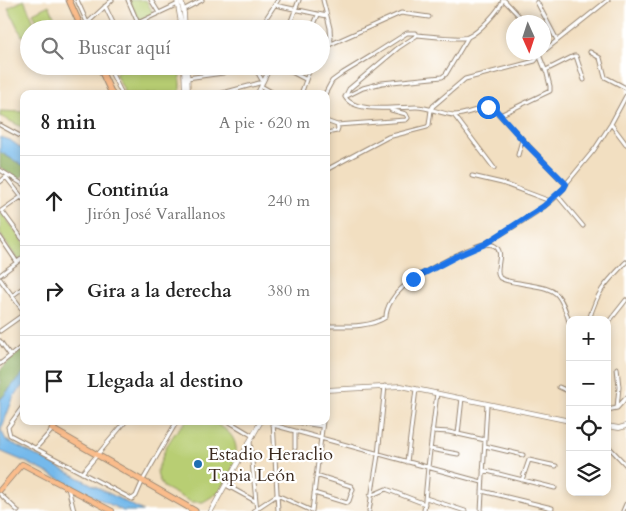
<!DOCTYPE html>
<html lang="es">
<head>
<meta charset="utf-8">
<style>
	body { margin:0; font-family:Cardo,serif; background:#f6f6f6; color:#222 }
	.controls { position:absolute; right:15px; bottom:15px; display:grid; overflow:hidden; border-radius:10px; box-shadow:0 2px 8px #0003 }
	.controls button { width:45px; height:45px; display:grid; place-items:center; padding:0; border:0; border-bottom:1px solid #e0e0e0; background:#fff; color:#222; font:25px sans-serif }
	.compass { position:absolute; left:506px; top:15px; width:45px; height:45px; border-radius:50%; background:#fff; box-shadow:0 2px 8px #0003; rotate:177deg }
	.stop { position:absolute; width:15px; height:15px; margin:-11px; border:4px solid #1a73e8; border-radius:50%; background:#fff }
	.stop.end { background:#1a73e8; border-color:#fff; box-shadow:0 1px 5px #0008 }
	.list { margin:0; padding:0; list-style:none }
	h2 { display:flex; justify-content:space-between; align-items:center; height:65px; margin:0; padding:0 20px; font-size:21px }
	h2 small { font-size:16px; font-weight:400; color:#767676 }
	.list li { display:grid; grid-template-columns:32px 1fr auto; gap:15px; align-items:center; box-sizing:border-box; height:90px; padding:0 20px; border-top:1px solid #e0e0e0 }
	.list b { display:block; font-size:19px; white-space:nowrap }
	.list p { margin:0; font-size:16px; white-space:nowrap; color:#767676 }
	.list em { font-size:16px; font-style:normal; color:#767676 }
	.icon { flex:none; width:28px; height:28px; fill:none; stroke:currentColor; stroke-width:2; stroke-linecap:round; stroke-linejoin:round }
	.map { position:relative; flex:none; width:626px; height:511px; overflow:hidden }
	.search { position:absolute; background:#fff; box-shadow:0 2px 8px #0003; left:20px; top:20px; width:310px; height:55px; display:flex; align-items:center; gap:12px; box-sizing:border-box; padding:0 18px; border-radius:28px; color:#767676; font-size:19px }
	.panel { position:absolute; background:#fff; box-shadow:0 2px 8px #0003; left:20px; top:90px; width:310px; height:335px; border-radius:10px }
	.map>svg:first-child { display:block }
</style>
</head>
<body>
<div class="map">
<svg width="626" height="511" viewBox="0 0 626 511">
	<rect width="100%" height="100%" fill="#fff"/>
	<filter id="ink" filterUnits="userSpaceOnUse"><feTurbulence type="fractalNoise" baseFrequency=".02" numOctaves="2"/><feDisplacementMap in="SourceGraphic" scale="10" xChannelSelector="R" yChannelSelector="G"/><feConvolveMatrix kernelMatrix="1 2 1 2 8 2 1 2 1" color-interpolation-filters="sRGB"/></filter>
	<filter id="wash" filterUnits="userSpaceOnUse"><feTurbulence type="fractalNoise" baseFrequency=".0096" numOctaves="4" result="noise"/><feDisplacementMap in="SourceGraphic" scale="20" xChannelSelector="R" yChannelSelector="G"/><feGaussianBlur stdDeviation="1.12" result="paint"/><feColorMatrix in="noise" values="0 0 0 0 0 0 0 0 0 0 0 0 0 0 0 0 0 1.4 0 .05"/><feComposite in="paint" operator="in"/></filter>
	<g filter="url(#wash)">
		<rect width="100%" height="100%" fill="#f2dfc1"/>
		<path fill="#b8ce73" stroke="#7a7c48" d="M24,0L37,29H29V34L22,36L8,8Z
			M129,0H146L153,13L139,21Z
			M49,5L56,20L40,28L33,13Z
			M131,66H180V93L124,94L123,88L115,74Z
			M0,111L24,112V128L0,116Z
			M2,213L24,243V256L18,260L0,234V215Z
			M186,421C194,421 204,419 211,422C228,428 240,440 235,459L238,461L218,495L216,494L203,502H191L163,487L158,477L157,471L166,447L175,433Z"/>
		<path fill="#92b165" stroke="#666e42" d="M0,152L24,166V175L19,179L0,167Z
			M24,347V372L0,400V370Z"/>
		<path fill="#75b9eb" stroke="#587284" d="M0,137L10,140L24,150V166L0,152Z
			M24,372V386L14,396L1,430L6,440L143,511H123L28,463L0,451V400Z"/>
	</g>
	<g filter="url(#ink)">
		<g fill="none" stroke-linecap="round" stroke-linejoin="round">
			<defs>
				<path id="minor" d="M77,0L90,29
					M128,0L138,23
					M151,0L159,13
					M504,0L521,18L522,22
					M537,2L557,40
					M275,5L327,16
					M105,6L116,29
					M183,10L202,0
					M82,28L112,0
					M125,29L178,4
					M206,29L244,25L251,29
					M259,29L278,0
					M288,29L299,0
					M312,29L318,15
					M417,35C426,36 461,40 468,37C479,32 499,11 503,0
					M321,41L331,38
					M331,44L401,13L429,17
					M544,51L608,0
					M538,52L546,72
					M590,52L600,58L605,77L626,88
					M321,53L331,44L330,28L323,0
					M108,66L122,94
					M280,66L305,79
					M187,78L223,73L222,66
					M261,86L275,94
					M219,94L263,82L254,66
					M257,94L271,66
					M301,94L311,66
					M325,94L332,81L343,73L371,56L407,33H416V36L398,48L349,89L345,97C355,114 399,107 416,107C429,107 441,114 454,115C467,115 479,107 492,107L560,179L566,184L594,150L611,124L626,96
					M345,97L363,88L382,83L442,77L446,74L468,37
					M454,115L494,168
					M500,115L550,91V86L546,70L574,56H576L584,80
					M326,121L337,125L338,128L337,131L326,133
					M611,124L626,144
					M0,125L24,138
					M337,125L406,120L408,118L406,114L391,110
					M518,155L522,140
					M0,170L24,185
					M326,170L388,137L427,127L429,125L431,110L433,106L465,79L535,61L542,52
					M472,176L502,183L550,201
					M6,177L24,200
					M0,182L6,177
					M557,195L583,226
					M1,211L21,197
					M2,211L24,241
					M0,237L17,262
					M485,244C505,231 557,204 566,184
					M0,275L24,257
					M0,279L24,312
					M12,296L24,287
					M589,320C598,290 605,284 626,262
					M607,324L626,300
					M326,326C344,326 370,328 386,317C386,307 394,295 402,288C415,276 467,248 484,244C487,244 492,244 495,246C506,253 493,270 500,278C506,281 512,282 519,283C555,290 559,286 570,325
					M0,331L24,314
					M0,341L10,355
					M0,364L24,345
					M617,368L619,387L617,408
					M559,387L570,392
					M24,405L8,427L10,435L132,499L136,496L143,480L177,421
					M607,410L617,408L626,398
					M228,421L253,436
					M273,421L278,511
					M290,421L322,426
					M273,425L482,482
					M295,431V448
					M432,431L449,432L485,440
					M458,434L462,398
					M250,442L257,511
					M607,445L626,465
					M485,446L523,455
					M36,448L52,430
					M430,449L458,454
					M407,462L416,389
					M483,470L555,488
					M82,473L126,421
					M522,480L529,460L556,466
					M226,485L255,501
					M68,488L74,511
					M482,491L552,508
					M314,493L347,503L349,501L353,489L351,486L316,475
					M0,494L18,511
					M370,496L386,489L425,504
					M426,498L465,511
					M253,511L277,495L312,511
					M312,511L323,421
					M369,511L378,455L385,386
					M424,511L428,467L437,393
					M481,511L487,404
					M623,511L626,504"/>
				<path id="tertiary" d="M177,0L182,29
					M181,0L184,13L185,29
					M184,66L185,94
					M187,66L188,94
					M326,390L401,386L570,421
					M607,426L619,428L626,426
					M211,511L261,421"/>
				<path id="primary" d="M0,490L22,464L112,511"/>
				<path id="trunk" d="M69,0L82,29
					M99,66L112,94
					M59,421L52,429L195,511"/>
			</defs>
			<use href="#minor" stroke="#968470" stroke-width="5"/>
			<use href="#tertiary" stroke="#968470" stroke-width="5.5"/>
			<use href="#primary" stroke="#968470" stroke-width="6"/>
			<use href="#trunk" stroke="#968470" stroke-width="7"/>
			<use href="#minor" stroke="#fff" stroke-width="3"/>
			<use href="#tertiary" stroke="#fff" stroke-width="4"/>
			<use href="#primary" stroke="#fabc8b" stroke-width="4.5"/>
			<use href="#trunk" stroke="#fabc8b" stroke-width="5"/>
		</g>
	</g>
	<g fill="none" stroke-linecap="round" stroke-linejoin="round" filter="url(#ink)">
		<path stroke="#1a73e8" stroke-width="6" d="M413,279L457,256L485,244L544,206L564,188L566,184L528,146L495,109L488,107"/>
	</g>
	<circle fill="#1f6fb2" stroke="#fff" stroke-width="2" cx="198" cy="464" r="5"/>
	<g text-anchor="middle" stroke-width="4.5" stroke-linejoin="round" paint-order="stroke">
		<g font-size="18" fill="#3b2a1e" stroke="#fff" text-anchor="start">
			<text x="208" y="460">Estadio Heraclio<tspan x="208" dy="21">Tapia León</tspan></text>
		</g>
	</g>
</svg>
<div class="controls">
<button>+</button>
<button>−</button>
<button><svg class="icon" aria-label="locate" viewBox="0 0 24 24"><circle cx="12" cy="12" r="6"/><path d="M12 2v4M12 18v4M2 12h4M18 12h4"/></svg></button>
<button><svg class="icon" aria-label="layers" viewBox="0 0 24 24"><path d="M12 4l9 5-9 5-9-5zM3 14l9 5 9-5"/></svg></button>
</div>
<svg class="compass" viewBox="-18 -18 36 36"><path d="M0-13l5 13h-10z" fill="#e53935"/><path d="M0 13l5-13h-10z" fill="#767676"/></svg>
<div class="stop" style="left:488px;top:107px"></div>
<div class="stop end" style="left:413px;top:279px"></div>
<div class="search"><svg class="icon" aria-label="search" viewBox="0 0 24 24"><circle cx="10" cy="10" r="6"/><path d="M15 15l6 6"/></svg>Buscar aquí</div>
<section class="panel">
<h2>8 min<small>A pie · 620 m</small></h2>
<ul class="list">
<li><svg class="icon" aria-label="ahead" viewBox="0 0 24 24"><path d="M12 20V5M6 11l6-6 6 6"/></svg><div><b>Continúa</b><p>Jirón José Varallanos</p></div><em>240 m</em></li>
<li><svg class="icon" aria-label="right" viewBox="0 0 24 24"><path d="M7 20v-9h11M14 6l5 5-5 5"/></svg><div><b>Gira a la derecha</b></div><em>380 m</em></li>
<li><svg class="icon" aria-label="arrive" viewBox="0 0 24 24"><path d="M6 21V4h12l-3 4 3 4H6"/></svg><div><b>Llegada al destino</b></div></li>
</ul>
</section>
</div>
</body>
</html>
